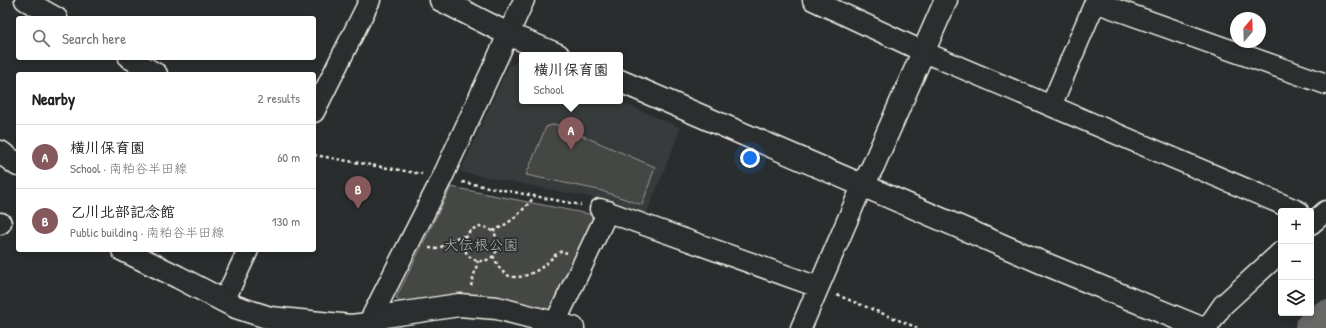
<!DOCTYPE html>
<html lang="en">
<head>
<meta charset="utf-8">
<style>
	body { margin:0; font-family:"Patrick Hand","Klee One",sans-serif; background:#f2f2f2; color:#222 }
	.controls { position:absolute; right:12px; bottom:12px; display:grid; overflow:hidden; border-radius:4px; box-shadow:0 2px 6px #0003 }
	.controls button { width:36px; height:36px; display:grid; place-items:center; padding:0; border:0; border-bottom:1px solid #e0e0e0; background:#fff; color:#222; font:20px sans-serif }
	.compass { position:absolute; left:1230px; top:12px; width:36px; height:36px; border-radius:50%; background:#fff; box-shadow:0 2px 6px #0003; rotate:19deg }
	.you { position:absolute; left:750px; top:158px; width:14px; height:14px; margin:-10px; border:3px solid #fff; border-radius:50%; background:#1a73e8; box-shadow:0 0 0 6px #1a73e833 }
	.badge { display:grid; place-items:center; width:26px; height:26px; border-radius:50%; background:#85585c; color:#fff; font-size:13px; font-weight:700 }
	.pin { position:absolute; translate:-50% -33px; filter:drop-shadow(0 1px 2px #0008) }
	.pin::after { content:''; position:absolute; top:21px; width:14px; height:12px; background:inherit; clip-path:polygon(0 0,100% 0,50% 100%) }
	.popup { position:absolute; left:519px; top:52px; width:104px; height:52px; box-sizing:border-box; display:grid; place-content:center; border-radius:4px; background:#fff; filter:drop-shadow(0 1px 3px #0005); font-size:13px; white-space:nowrap; color:#767676 }
	.popup b { font-size:15px; color:#222 }
	.popup::after { content:''; position:absolute; left:50%; top:100%; margin-left:-8px; border:8px solid transparent; border-top-color:#fff }
	.list { margin:0; padding:0; list-style:none }
	h2 { display:flex; justify-content:space-between; align-items:center; height:52px; margin:0; padding:0 16px; font-size:17px }
	h2 small { font-size:13px; font-weight:400; color:#767676 }
	.list li { display:grid; grid-template-columns:26px 1fr auto; gap:12px; align-items:center; box-sizing:border-box; height:64px; padding:0 16px; border-top:1px solid #e0e0e0 }
	.list b { display:block; font-size:15px; white-space:nowrap }
	.list p { margin:0; font-size:13px; white-space:nowrap; color:#767676 }
	.list em { font-size:13px; font-style:normal; color:#767676 }
	.icon { flex:none; width:22px; height:22px; fill:none; stroke:currentColor; stroke-width:2; stroke-linecap:round; stroke-linejoin:round }
	.map { position:relative; flex:none; width:1326px; height:328px; overflow:hidden }
	.search { position:absolute; background:#fff; box-shadow:0 2px 6px #0003; left:16px; top:16px; width:300px; height:44px; display:flex; align-items:center; gap:10px; box-sizing:border-box; padding:0 14px; border-radius:4px; color:#767676; font-size:15px }
	.panel { position:absolute; background:#fff; box-shadow:0 2px 6px #0003; left:16px; top:72px; width:300px; height:180px; border-radius:4px }
	.map>svg:first-child { display:block }
</style>
</head>
<body>
<div class="map">
<svg width="1326" height="328" viewBox="0 0 1326 328">
	<rect width="100%" height="100%" fill="#2a2d2e"/>
	<filter id="ink" filterUnits="userSpaceOnUse"><feTurbulence type="fractalNoise" baseFrequency=".025" numOctaves="2"/><feDisplacementMap in="SourceGraphic" scale="8" xChannelSelector="R" yChannelSelector="G"/><feConvolveMatrix kernelMatrix="1 2 1 2 8 2 1 2 1" color-interpolation-filters="sRGB"/></filter>
	<g filter="url(#ink)">
		<path fill="#373a3a" d="M522,60V101H618L681,128L646,215L600,199L460,172L509,65Z"/>
		<path fill="#444645" stroke="#9c9c96" d="M555,124L655,167L642,205L599,190L526,175L546,127Z
			M451,187L599,216L556,307L545,312L404,305L396,298Z"/>
		<g fill="none" stroke-linecap="round" stroke-linejoin="round">
			<path stroke="#676866" stroke-width="36" d="M1313,328L1326,318"/>
			<defs>
				<path id="minor" d="M25,0L57,18
					M813,0L924,52L1298,211
					M1095,2L1326,84
					M129,58L157,74
					M1051,106L1096,0
					M314,112L370,0
					M600,209L818,287
					M0,224L1,223
					M1311,224L1326,211
					M224,301L248,250
					M366,328L442,178L524,0
					M554,328L555,323L608,211
					M801,328L856,200L863,185
					M1207,328L1223,305L1281,252"/>
				<path id="tertiary" d="M441,0L508,34L558,55
					M620,81L1043,263L1201,328
					M863,185L873,166L946,0"/>
				<path id="secondary" d="M0,152L18,165
					M123,250L178,277L224,301L236,307L270,318L351,326L368,324L385,316L459,305L497,308L573,328"/>
			</defs>
			<use href="#minor" stroke="#f4f1e8" stroke-width="23"/>
			<use href="#tertiary" stroke="#f4f1e8" stroke-width="25"/>
			<use href="#secondary" stroke="#f4f1e8" stroke-width="25"/>
			<path stroke="#f4f1e8" stroke-width="2.5" stroke-dasharray="3 3" stroke-linecap="butt" d="M314,155L422,174
				M462,182L581,205
				M464 244a17 17 0 1 1 34 0a17 17 0 1 1-34 0Z
				M493,231C513,222 521,212 535,196
				M429,248L438,249L455,238L465,236
				M493,256C496,261 498,268 503,272C515,284 538,272 548,262C553,257 555,254 562,251L567,253
				M471,286L478,261
				M837,295L918,328"/>
			<use href="#minor" stroke="#2a2d2e" stroke-width="20"/>
			<use href="#tertiary" stroke="#2a2d2e" stroke-width="22"/>
			<use href="#secondary" stroke="#2a2d2e" stroke-width="22"/>
		</g>
	</g>
	<g text-anchor="middle" stroke-width="3.5" stroke-linejoin="round" paint-order="stroke">
		<g font-size="15" fill="#b6b5af" stroke="#2a2d2e">
			<text x="481" y="250">大伝根公園</text>
		</g>
	</g>
</svg>
<div class="controls">
<button>+</button>
<button>−</button>
<button><svg class="icon" aria-label="layers" viewBox="0 0 24 24"><path d="M12 4l9 5-9 5-9-5zM3 14l9 5 9-5"/></svg></button>
</div>
<svg class="compass" viewBox="-18 -18 36 36"><path d="M0-13l5 13h-10z" fill="#e53935"/><path d="M0 13l5-13h-10z" fill="#767676"/></svg>
<div class="you"></div>
<div class="pin badge" style="left:571px;top:150px">A</div>
<div class="popup"><b>横川保育園</b>School</div>
<div class="pin badge" style="left:358px;top:209px">B</div>
<div class="search"><svg class="icon" aria-label="search" viewBox="0 0 24 24"><circle cx="10" cy="10" r="6"/><path d="M15 15l6 6"/></svg>Search here</div>
<section class="panel">
<h2>Nearby<small>2 results</small></h2>
<ul class="list">
<li><span class="badge">A</span><div><b>横川保育園</b><p>School · 南粕谷半田線</p></div><em>60 m</em></li>
<li><span class="badge">B</span><div><b>乙川北部記念館</b><p>Public building · 南粕谷半田線</p></div><em>130 m</em></li>
</ul>
</section>
</div>
</body>
</html>
